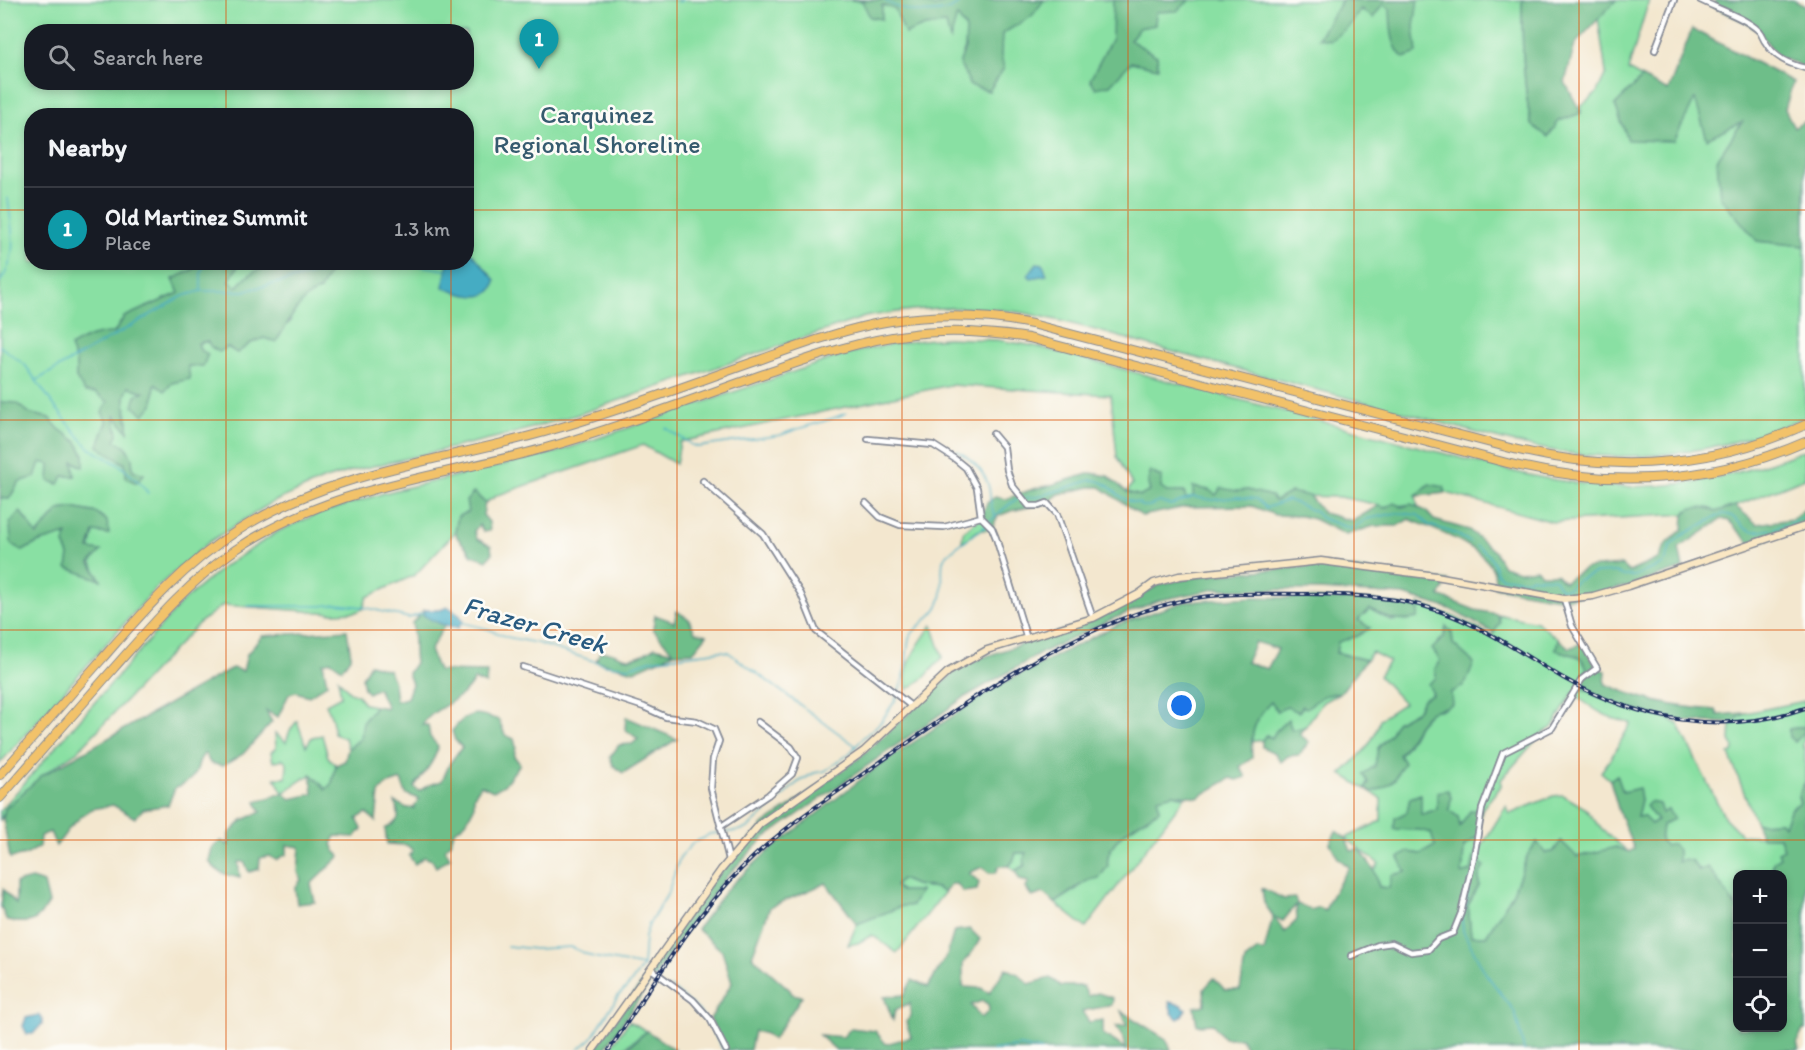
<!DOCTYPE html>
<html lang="en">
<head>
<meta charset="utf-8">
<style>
	body { margin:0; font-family:Itim,sans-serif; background:#242831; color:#f1f3f6 }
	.controls { position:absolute; right:18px; bottom:18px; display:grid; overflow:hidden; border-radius:12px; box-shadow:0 3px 9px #0003 }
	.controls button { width:54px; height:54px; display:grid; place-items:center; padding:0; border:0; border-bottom:2px solid #363941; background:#171b24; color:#f1f3f6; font:30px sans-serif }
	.you { position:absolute; left:1182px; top:706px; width:21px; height:21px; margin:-15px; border:4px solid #fff; border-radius:50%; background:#1a73e8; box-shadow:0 0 0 9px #1a73e833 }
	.badge { display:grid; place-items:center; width:39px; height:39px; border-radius:50%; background:#ea580c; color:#fff; font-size:20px; font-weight:700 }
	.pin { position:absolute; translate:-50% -50px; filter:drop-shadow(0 2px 3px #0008) }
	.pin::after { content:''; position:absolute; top:32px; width:21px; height:18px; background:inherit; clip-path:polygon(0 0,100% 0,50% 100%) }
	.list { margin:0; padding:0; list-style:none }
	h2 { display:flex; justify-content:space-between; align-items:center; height:78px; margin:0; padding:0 24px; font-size:26px }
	h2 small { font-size:20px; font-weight:400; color:#9ea1a6 }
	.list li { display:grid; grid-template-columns:39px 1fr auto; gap:18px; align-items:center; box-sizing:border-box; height:84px; padding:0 24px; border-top:2px solid #363941 }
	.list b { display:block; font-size:22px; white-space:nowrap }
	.list p { margin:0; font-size:20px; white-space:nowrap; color:#9ea1a6 }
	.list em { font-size:20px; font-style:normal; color:#9ea1a6 }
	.icon { flex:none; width:33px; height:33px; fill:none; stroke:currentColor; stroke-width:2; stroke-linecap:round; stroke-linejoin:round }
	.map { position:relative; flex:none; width:1805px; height:1050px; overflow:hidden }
	.search { position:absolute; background:#171b24; box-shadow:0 3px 9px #0003; left:24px; top:24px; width:450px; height:66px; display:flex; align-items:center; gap:15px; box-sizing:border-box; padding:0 21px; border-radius:24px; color:#9ea1a6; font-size:22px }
	.panel { position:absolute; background:#171b24; box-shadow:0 3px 9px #0003; left:24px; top:108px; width:450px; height:162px; border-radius:24px }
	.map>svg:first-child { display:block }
</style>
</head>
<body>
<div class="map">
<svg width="1805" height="1050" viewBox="0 0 1805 1050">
	<rect width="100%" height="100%" fill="#fdfcf7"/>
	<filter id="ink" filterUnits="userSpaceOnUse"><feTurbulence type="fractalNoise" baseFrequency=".0167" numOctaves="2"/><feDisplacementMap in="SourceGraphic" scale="12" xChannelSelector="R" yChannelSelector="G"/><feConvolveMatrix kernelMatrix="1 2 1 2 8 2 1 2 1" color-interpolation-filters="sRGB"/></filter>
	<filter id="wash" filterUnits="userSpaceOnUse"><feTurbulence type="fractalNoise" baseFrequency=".008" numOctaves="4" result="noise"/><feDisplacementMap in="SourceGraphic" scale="24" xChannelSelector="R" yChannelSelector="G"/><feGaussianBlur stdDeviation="1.35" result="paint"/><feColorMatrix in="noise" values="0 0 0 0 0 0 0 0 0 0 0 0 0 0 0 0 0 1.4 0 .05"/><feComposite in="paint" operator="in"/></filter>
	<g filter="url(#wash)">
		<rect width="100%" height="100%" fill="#f3e7cf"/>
		<path fill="#89e0a3" stroke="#528880" stroke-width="1.5" fill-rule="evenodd" d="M0,0H1522C1522,42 1523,83 1531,124L1559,121L1581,112V106L1596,94L1606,73L1598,18L1616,0H1649L1628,70L1642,78L1615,105L1695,98L1743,122L1757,241L1805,246V417C1736,447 1664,461 1588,455C1526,450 1459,427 1399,411C1318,390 1236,369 1155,347C1112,335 1068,321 1024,313C971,304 917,307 865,317L573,416L511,434L352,471L325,479L271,503L209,542L156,588L0,763V498L9,499L19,482L34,477L40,462L50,464L63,476H75L72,461L83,467L84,455L77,442L59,429L49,418L31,414L16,403L0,402ZM32,32H466V82H32ZM32,116H466V262L222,263L229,281L236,287L243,280L291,321L284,328L276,342L264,338L251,343L237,353C225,345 212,340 198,343L200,350L172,383H155L153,404L145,392L129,387C119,403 130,414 128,430L114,412L115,441L132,459L133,470L98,446L107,422L109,402L76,378V362L114,333L124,317L179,293L173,279L192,270L201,263L32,262ZM72,508L97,513L109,534L94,532C88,554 88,559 100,579L68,568L69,555L64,544L68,533L37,543L23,551L10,523L20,511L37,536L59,510Z
			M947,338L997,340L1035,346L1507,470C1617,497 1699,492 1805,450V478L1735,506L1715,512L1711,508L1687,511L1684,514L1553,522L1446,493L1444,487L1416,496L1418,507L1411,504L1384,508L1379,505L1340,497L1301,496L1291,492L1275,502L1248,490L1186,499L1184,492L1168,493L1161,488L1162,478L1150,472L1148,484L1150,491L1141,496L1127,492L1132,484L1117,457L1111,395L950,385L680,442L676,464L643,445L498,495L485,503L474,493L468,512L458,516L455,532L415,575L367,597L363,609L356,612L333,613L223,605L198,624L78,751L41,776L6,809L0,821V811L182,602L223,567L279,531L315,515L384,493L557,452L840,356C876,346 910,340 947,338Z
			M981,517L992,528L978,531L962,542L963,532Z
			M1419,604L1455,617L1492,636L1500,622L1497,614L1537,622L1558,639L1556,650L1580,657L1616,704L1669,719L1678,724L1725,818L1742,835L1780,837L1784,849L1781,856L1773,862L1772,874H1738L1736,908C1730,896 1720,888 1715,876L1678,862L1660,840L1662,825L1667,810C1661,814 1658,821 1651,824L1637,817L1641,800L1623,793L1616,776L1610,780L1601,772L1611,758L1631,723C1607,719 1591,708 1573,693L1552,728L1542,733L1501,780V786L1482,809L1460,826L1458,817L1449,810L1451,798L1437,809L1420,815V794L1410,798L1407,812L1394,829L1420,830L1432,833L1435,846L1421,854L1408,852L1399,858L1407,873L1389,888L1379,887L1374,870L1379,864L1346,838L1381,821V799L1371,792L1383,788L1395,779L1399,756L1408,744L1419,724L1431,711L1445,709L1451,692L1467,657L1453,644L1452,633L1446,627L1444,637L1437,643L1440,660L1435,669L1436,678L1433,694L1423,699L1418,710L1396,722L1391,733L1378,748L1375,766L1365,789L1341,774C1358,758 1375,743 1380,719L1404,703L1379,676L1389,661L1372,652L1366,660L1336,652L1338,641L1357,636L1370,628L1358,620L1370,609L1391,621L1418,618Z
			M932,625L943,657L925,677L907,690C902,664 918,645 932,625Z
			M338,679L350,692L358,695L364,704L375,706L363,722L361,738L348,749L345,738L334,734L332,718L326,704L341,696Z
			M1341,692L1323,702L1305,727L1292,730L1288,720L1276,731L1272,738L1266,735L1262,740L1250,742C1253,726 1260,712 1271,701C1300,711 1297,705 1322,696C1328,694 1335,693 1341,692Z
			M1805,701V727L1789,729V737L1795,742L1805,731L1803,747L1805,748V782L1798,796L1800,803L1791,808L1784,826L1781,822L1756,823L1729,754L1733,753L1734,748L1730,740L1731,723L1746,713Z
			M297,721L306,746L312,737L322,735L328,757L336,765L332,783L326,790L311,775C300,779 293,787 283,793L275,778H286L287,764L283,759L273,762L271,752L276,748L275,733L286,742L290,730Z
			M1173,794L1185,797L1086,928L1055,903C1074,892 1092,879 1105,861C1108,855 1109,848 1112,843C1123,831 1145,819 1159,810L1157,798Z
			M1563,795L1585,808L1602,830L1629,852L1616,847L1577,857L1553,852L1544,853L1537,842L1528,854L1513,893L1486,936H1471L1468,905L1479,886V876L1471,871L1462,875L1464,847L1478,836L1476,855L1506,806L1510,814L1553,796Z
			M1016,853H1027L1025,865L1015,871L1009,866L1013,861Z
			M901,879L915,885L937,888L944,893L897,953L872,935L858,943L848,945L857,924L902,906L920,892L902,891L894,886Z
			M629,1021L647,1031L621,1050H609Z"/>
		<path fill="#6ebe89" stroke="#447674" stroke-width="1.5" fill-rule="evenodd" d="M850,0H917L935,7L949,0H1044L1032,16L1002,34L1001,56L1004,68L989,91L969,85L966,75L959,64L965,48L966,29L957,16L950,40L946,24L925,26L905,34L895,9L882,5V19L870,17L862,1Z
			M1113,0H1190L1177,11L1156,12L1155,25L1139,28L1130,40L1157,56L1158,68L1131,62L1110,85L1096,88L1090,80L1112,38Z
			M1342,0H1418L1414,26L1417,53L1404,58C1390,46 1391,26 1390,9L1383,4L1373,18L1361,9L1349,26L1331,40L1318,38Z
			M1522,0H1616L1575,44L1565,82L1581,113L1559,121L1548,137L1531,124C1523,83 1522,42 1522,0Z
			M1715,0H1793L1805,6V68L1777,56L1759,31L1747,23L1716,8Z
			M1692,29L1793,82L1785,109L1794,128L1805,121V246L1757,241L1720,197L1717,160L1742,122L1707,139L1695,99L1674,141L1628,140L1615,105L1642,78L1668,91Z
			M298,263H324L329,273L320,290L307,297L295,311L276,342L264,338L251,343L237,353L228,347L219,352L211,347L207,341L198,343L200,350L208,354L203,366H188L190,379L172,383L165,391L155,384L153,404L144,415L133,406L136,396L144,392L129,387C119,403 130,415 128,432L114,414L118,434L115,441L126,446L132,459L133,470L144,474L137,483L126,478L125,464L98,446L107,422L102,412L108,402L96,393L85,392L76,378V362L70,347C85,338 97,332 114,333L124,317L179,293L173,279L192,270L201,263H240L229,281L236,287C250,274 254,268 274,268L272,263Z
			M0,402L16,403L31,414L49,418L59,429L77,442L84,455V467L73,461L75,476H63L59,484L49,481L50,464L40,462L35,477L19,482L9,499L0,498Z
			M1150,471L1162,478L1161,488L1167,492H1184L1186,499L1193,497V487L1209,490L1216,495L1221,488L1237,491L1248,490L1271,496L1275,501L1291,492L1309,496L1323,513L1353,521L1379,505L1384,508L1395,503L1402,507L1411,504L1426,511L1434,520L1469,530L1495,552L1503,566L1519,571L1537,569L1541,574H1556L1564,582L1586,568L1621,565L1629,572L1658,559L1666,544L1683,529C1684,524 1683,516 1685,513C1691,505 1709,506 1715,512L1735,506L1757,524L1792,519L1805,509V526L1752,545L1729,521L1722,519L1679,548L1683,568L1628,586L1564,599L1495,587C1495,583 1495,577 1494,573C1487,547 1432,529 1409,519L1397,526H1374L1346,535L1314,519L1301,516L1275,515L1252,506L1186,507L1142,516L1100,487H1090L1059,494L1047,503L1011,511L998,516L992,528L981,517L987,503L995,497L1006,499L1033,489L1048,486L1091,473L1108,476L1127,492L1141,496L1150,491L1148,484Z
			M1429,484L1444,487L1446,493L1416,496Z
			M474,492L485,503L483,515L489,522L490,531L484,532L479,525L474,531L477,539L491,546L492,554L487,560L472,555C460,535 452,545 458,516L468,512L466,501Z
			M72,508L97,513L107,521L109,534L94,532L89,549L101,551L90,563L101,580L67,568L69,555L64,544L67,534L37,543L23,551L11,544L10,523L20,511L37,535L59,510Z
			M1327,565L1449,581L1439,596L1475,610L1497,614L1500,622L1494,633L1450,609L1404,595L1319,590L1216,589L1160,600L1110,620L1043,652L965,697L763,839L727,876L681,937L604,1050H595L710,884L764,824L857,760L957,670L981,658L1096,619L1161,584L1207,575Z
			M1253,597L1371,600L1419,608L1418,618C1392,623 1392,620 1370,609L1358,620L1370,628L1357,636L1338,642L1336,653L1366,660L1341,692L1323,696L1306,708L1303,706L1299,712L1287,707L1277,711L1271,702C1254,718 1250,736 1252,758L1240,767L1246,777L1237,780L1231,778L1198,797L1173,794L1158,798L1159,810C1140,822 1103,840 1108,866L1099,878C1081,880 1070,894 1055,903L1043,893L1032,897L1026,888L1029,882L1020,880L1015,871L1025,865L1024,858L1026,853H1016L1013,861L1009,866H999L996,873H989L982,867L969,873L979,882L977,890L963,892L957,884H951L944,893L937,888L915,885L901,879L895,886L901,891H920L912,906H902L857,924L826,883L770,907L752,956L790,990L792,994L802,996L773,1040L766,1034L754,1031L750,1050H726L710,1019L732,983L722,951L697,929L726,890L765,854L878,766L999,685L1118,624L1184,602ZM1255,642L1278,649L1267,669L1246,662Z
			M424,610L452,613L430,650L438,671L487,672L486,684L474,680C460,704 435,705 422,725H428L430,737L438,746C435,762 423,774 414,787L419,791L429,785L442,781L450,763L462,747L455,740L452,731C468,710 475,712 499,720L505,735L514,739L516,747L514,756L520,764L504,785L493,791L481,785L474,796V807L466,822L454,832L450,843L445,849L450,858L436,867L432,860L424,857L415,864L409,856L413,850L406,845L387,844L385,829C400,820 401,819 395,802L407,808H414L419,799L406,794L401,780L386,785L379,793L376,821L366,813L357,819L362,829L355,837L336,836L332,844L335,851L340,856L311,884L315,902L297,904L295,888L301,880L298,872L300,847L287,845V854L276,860L269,856L260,858L259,869L249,872L244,862H238L240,878C226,875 217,873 209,861L212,848L221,841L229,845V834L243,820L261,812L256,802L283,793L291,799L313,794L311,774L326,789L332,783L336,765L345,761L348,749L361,738L363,722L375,706L387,708L378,688L368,693L364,689L362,678L370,664L389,670L394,683L396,701L407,698L412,684L408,673L415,663C413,649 415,638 412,623Z
			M677,611L689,619L695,632L707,635L693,652L674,653L634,671L596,661L600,652C616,650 616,657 628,658C638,658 647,652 655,647L673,652L653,629L655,615L674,622Z
			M1446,626L1452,633L1453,644L1474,663C1468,678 1467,687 1451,692L1452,704C1444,710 1437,708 1430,712C1416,722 1410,742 1399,755L1404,763C1399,768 1398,775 1394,780C1388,786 1379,790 1371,792L1365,789L1369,783L1363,774L1375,766L1378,748L1391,733L1396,722L1418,710L1423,699L1433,694L1428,684L1436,678L1435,669L1440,660L1432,649L1444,637Z
			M347,630L351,656L342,669L331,661L323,663L327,684L309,696L296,692L289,694L278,717L266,711L272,722L243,754L223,766L210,763L205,753C197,761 200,763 196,772C192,780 183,785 175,788L168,805L143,809L135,818L113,805L92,809L83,815L71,826L56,846L50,832L40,836L39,847L26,855L10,858L3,818L5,809L41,776L232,668L243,671L247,654L262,636Z
			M1558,639L1570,648L1582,643L1597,668L1606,671L1605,684C1644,701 1674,707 1716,710L1718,715L1746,713L1731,723L1681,721L1626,708L1581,688L1579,685L1587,668L1580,657L1556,650Z
			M626,717L677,739L623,773L613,765L610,757L619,745L632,744L638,739L625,729Z
			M1288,719L1292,730L1305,727L1299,734L1309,742L1299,755L1288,756L1281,762L1275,753L1262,747V740L1266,735L1272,738L1276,731Z
			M1805,727V731L1795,742L1789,737V729Z
			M1617,775L1623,792L1639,788L1641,800L1637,817L1643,816L1651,824L1657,821L1646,806L1650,802L1659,804L1662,813L1668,810L1674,819L1662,825L1660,840L1666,846L1672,844L1678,850V862L1684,859L1692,861L1699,871L1708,867L1737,908L1738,1028H1782V874H1772L1773,862L1780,857L1778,852L1784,849L1780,837H1762L1756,823L1781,822L1784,826L1791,808L1800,803L1798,796L1805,782V1030H1803L1797,1043L1799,1050H1666L1665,1048L1663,1050H1246L1241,1038H1224L1213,1024L1197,1025L1194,1007L1205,1005L1204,989L1214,978L1225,990H1240L1245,960L1258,950L1264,952L1273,916L1264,903L1262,888L1284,899L1295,898L1297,904L1311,910L1318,907L1325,911C1330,894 1341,882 1349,867L1338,858L1330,843L1336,831L1346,838L1351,851L1360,849L1374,870L1379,887L1389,888L1392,875L1406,872L1399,858L1408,852L1421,854L1435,846L1431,833L1420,830L1394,829L1395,818L1407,812L1410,798L1421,794V815L1437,809V792L1448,790L1451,798L1449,810L1458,817L1460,826L1470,811L1482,809L1478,836L1464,847L1462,874L1471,871L1474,857L1484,866L1479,876V886L1468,905L1471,936H1486L1513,893L1528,854L1537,842L1545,853L1553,852L1561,841L1577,857L1616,847L1629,852L1634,849L1619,812L1610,780ZM1296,905L1297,920L1285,932L1274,917L1283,921Z
			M31,879L44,883L49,903C36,924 30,924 7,921L1,907L3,889L16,904V883Z
			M970,929L980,939L973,951L963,963V987L981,988L989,993L1006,968L1018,974L1029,984L1050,978L1061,986H1083L1088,996L1098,993L1113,998L1112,1005L1082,1011L1089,1022L1103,1020V1034L1126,1049L1124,1039L1116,1026L1127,1025L1121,1011L1166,1039L1171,1050H836L819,1035L843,1037L851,1028L875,1031L886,1044L911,1037L906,1022L911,1016L910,1003L895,1010L893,1020L884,997L904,995L912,980L928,987L947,955L954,931ZM982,1001L988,1004L989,1011L981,1018L971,1005Z
			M647,1031L675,1050H625Z"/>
		<path fill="#44acc3" stroke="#306e90" stroke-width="1.5" d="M467,250L473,254L495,280C493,306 458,294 443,287L448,263L466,262Z
			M1037,263L1043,264L1047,275L1031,278L1028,275Z
			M448,607L458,613L463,620L458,628C449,628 432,621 423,615L425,610H440Z
			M1169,1002L1182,1005L1186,1009L1181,1017L1178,1019L1172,1013Z
			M38,1015L42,1019V1024L33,1034H27L23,1026L26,1018Z"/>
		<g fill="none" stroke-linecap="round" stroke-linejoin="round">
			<path stroke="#44acc3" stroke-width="1.5" d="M884,0C901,12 931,16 950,9C955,7 959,3 962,0
				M678,2L684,0
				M219,108L220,116
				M397,262L446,270
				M0,282C20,254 11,229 8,198
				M201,291V273L205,262
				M0,346L25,365L56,408L82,440L91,449L121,466L142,485L148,493
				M37,380L183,296L201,291H244L323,272L338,262
				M666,428L692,445L698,447L781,435C802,426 825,423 846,413
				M957,451C970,457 986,473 989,488C991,499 989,506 996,516
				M1024,498L1037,497L1091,480C1113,480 1114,501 1139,503L1141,506H1149L1160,502L1171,505L1193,497L1213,500L1237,497L1256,499L1266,508L1288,500L1314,511L1321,518L1352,529L1366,519L1397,513L1418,515L1429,525L1454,533L1470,542
				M1476,546L1488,554L1493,561L1497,573L1501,577L1526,580L1532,577C1540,579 1547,577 1555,579L1561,589L1568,588L1578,580L1595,573L1616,572L1623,576H1634L1662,565L1666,560L1671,545L1681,536L1722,514C1735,514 1737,522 1745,528C1756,538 1795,522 1805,516
				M247,606H321L337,604L363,607L409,618L423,613
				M460,622L488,629L507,637L537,643L606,665L629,667L650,660L721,651L728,652L856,746
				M1556,728L1575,699
				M1471,879L1462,920L1463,931L1486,974L1515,1012L1524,1050
				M507,946L535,949L571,947L593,957L643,966
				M654,975L660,979
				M671,987L697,1009L708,1022L723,1050
				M578,1050L592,1038L618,996L629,985L643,966L645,937L649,924L667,895L680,857L694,842L704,838L709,834L737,831L748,828L797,783L814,773L825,771L849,754L865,736L880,723L895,701L904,677L909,638C917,623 937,616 941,598C944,585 941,572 943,560C954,545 972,538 985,526C996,516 1006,505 1019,498
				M992,1050L1020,1046L1041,1050"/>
		</g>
	</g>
	<g filter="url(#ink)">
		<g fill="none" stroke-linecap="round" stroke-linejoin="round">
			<defs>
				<path id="street" d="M1700,0C1716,8 1746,18 1759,31C1762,34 1763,40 1766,43C1775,58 1789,64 1805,68
					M1655,50L1674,0
					M993,434L1004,447L1007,470L1012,485L1029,506H1039L1047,503L1057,514L1093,618
					M868,439L933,445L955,459L966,468L977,488L981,517
					M703,481L763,534L801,594L816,631L911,706
					M866,503L880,517L900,525L944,527L981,517
					M981,517L992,528L996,538L1027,639
					M523,667L644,707L666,717L697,721L714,729L719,741L713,759L711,788L729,860
					M720,827L768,795L792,774L798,758L791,747L758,722
					M1351,956L1378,945L1392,943L1411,952L1428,950L1438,939L1453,933L1461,913L1474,857L1482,809L1503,753L1552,728L1582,679L1597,668L1572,626L1564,599
					M651,969L693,1000L710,1019L726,1050"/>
				<path id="secondary" d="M593,1050L721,870L760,824L864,751L948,672L987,650L1093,618L1139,594L1154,583L1179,576L1321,561L1436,576L1564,599L1593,596L1628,586L1805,526"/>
				<path id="highway" d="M0,775C34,737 67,698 101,660C143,612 183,565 237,531C334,469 448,461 555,429C625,409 693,383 762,359C804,344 847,328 891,321C938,314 986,315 1032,324L1514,449C1613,473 1712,467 1805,425
					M0,798C38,755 75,712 113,669C151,626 187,583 235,550C337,482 449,477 563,443C631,423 698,397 764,374C811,358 857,341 906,335C947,329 989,332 1029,338L1507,463C1608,488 1709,484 1805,442"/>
			</defs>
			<use href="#street" stroke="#878b96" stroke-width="8"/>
			<use href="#secondary" stroke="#878b96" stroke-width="9"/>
			<use href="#highway" stroke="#878b96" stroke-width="10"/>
			<use href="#street" stroke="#fff" stroke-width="4.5"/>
			<use href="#secondary" stroke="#fae7c3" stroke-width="6"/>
			<use href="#highway" stroke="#f2c26a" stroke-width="8"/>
			<defs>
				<path id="rail" d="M609,1050C651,988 689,922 741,869C784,825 837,793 886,758C976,695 1085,617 1196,598C1233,592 1270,594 1308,594C1352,595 1397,596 1439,611C1483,626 1522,654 1563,678C1637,720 1723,737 1805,708"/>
			</defs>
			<use href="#rail" stroke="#1b2f5e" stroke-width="4"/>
			<use href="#rail" stroke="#fdfcf7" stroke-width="1.5" stroke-dasharray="4.5" stroke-linecap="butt"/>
		</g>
	</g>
	<path fill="none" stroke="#de5710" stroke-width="1.5" stroke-opacity="0.55" d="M226,0V32M451,0V32M677,0V1050M902,0V1050M1128,0V1050M1354,0V1050M1579,0V1050M226,82V116M451,82V116M0,210H32M466,210H1805M226,262V1050M451,262V1050M0,420H1805M0,630H1805M0,840H1805"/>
	<g text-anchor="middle" stroke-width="5" stroke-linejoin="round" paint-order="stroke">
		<g font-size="26" fill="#365b6f" stroke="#fdfcf7">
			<text x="597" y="123">Carquinez<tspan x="597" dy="30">Regional Shoreline</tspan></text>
		</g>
		<g font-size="27" font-style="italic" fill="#295b81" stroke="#fdfcf7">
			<text transform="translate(535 625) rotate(16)" y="9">Frazer Creek</text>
		</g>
	</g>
</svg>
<div class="controls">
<button>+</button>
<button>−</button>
<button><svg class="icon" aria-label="locate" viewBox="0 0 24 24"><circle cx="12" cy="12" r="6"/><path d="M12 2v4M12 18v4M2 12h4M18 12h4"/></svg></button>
</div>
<div class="you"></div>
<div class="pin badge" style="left:539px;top:69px;background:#0f9aa8">1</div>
<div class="search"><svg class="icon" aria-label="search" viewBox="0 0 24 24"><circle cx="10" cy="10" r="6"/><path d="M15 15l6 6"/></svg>Search here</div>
<section class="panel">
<h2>Nearby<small></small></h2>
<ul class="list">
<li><span class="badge" style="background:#0f9aa8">1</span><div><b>Old Martinez Summit</b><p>Place</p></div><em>1.3 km</em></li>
</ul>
</section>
</div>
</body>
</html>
